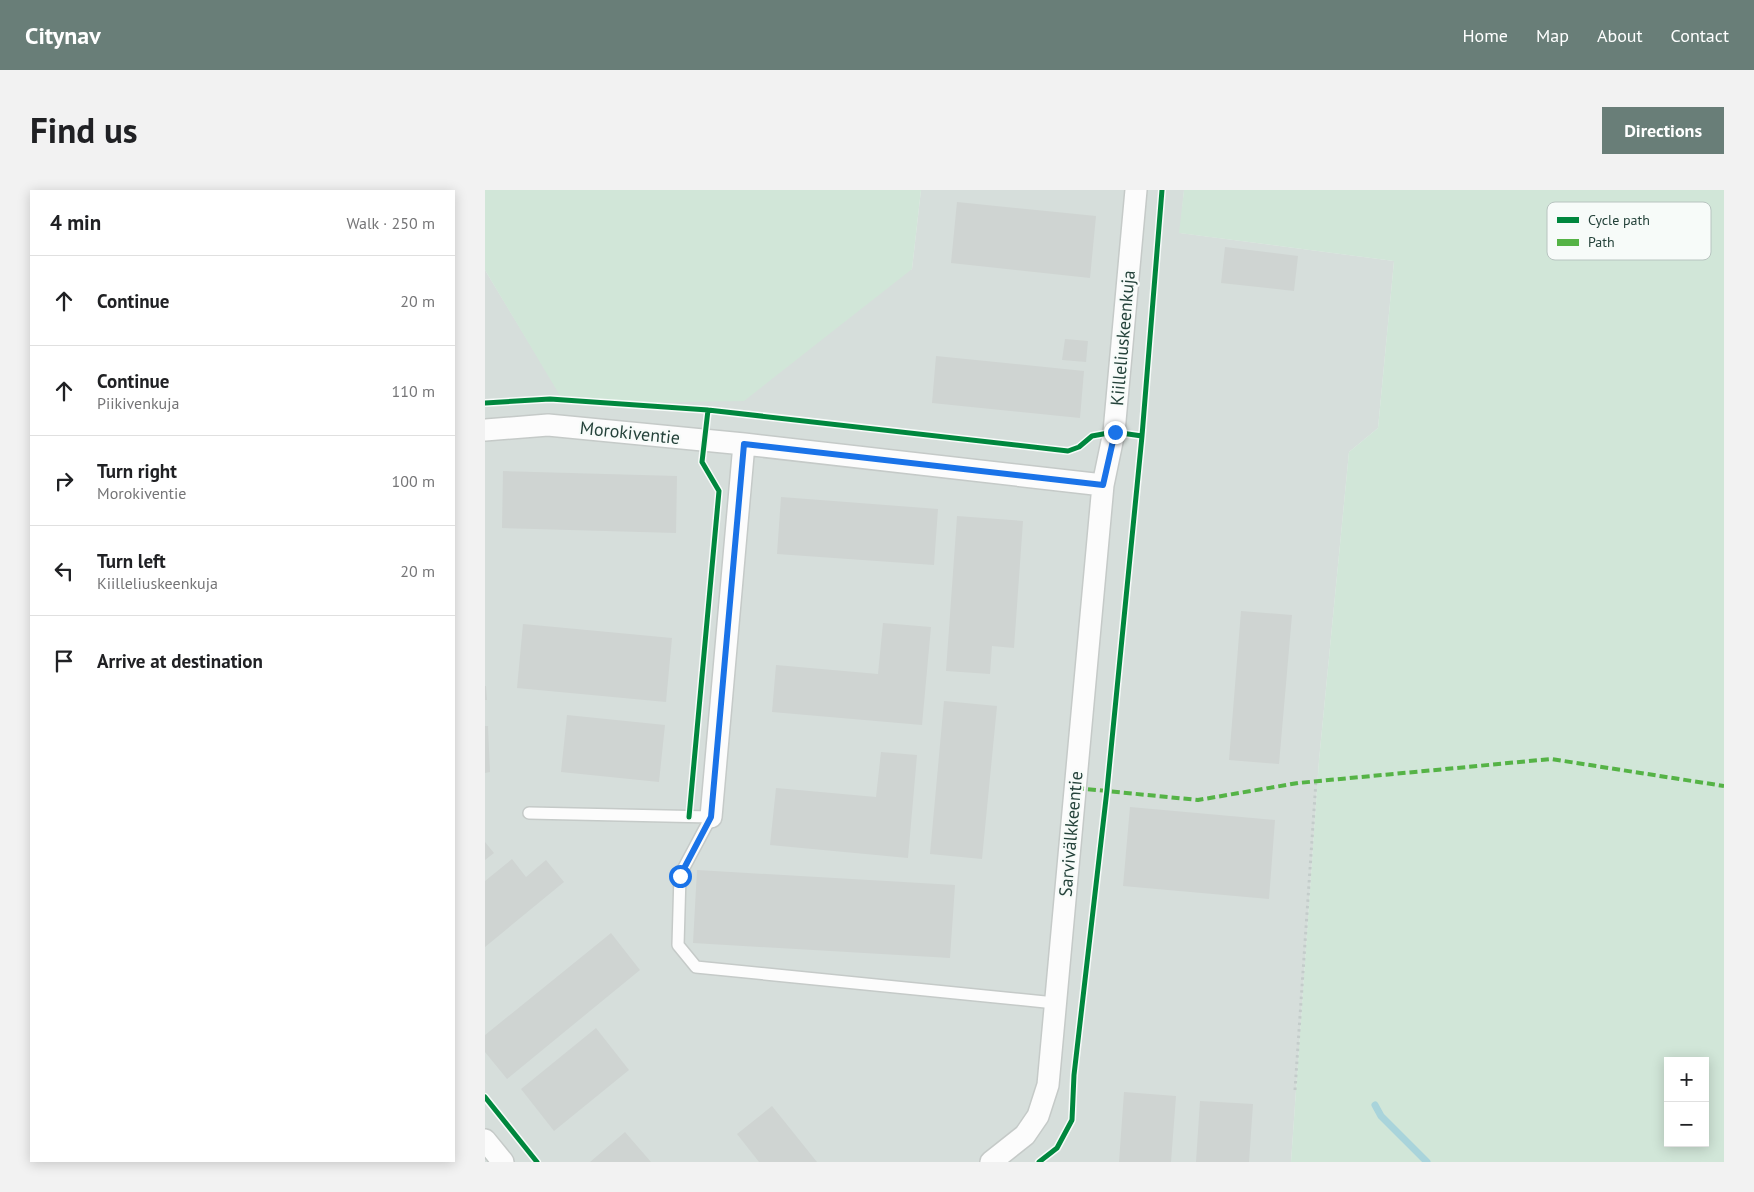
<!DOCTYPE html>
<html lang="en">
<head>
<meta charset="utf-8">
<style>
	body { margin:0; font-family:"PT Sans",sans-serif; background:#f2f2f2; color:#202124 }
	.controls { position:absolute; right:15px; bottom:15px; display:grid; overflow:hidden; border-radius:0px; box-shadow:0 2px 12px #0003 }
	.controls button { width:45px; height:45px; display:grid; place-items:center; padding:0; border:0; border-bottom:1px solid #e0e0e0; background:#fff; color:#202124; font:25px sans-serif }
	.stop { position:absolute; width:15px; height:15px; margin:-11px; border:4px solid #1a73e8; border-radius:50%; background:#fff }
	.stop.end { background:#1a73e8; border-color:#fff; box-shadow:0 1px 5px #0008 }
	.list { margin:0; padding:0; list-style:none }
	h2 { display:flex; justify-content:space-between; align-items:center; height:65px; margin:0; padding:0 20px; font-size:21px }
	h2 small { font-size:16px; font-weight:400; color:#757577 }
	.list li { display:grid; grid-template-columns:32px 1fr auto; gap:15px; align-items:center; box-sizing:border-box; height:90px; padding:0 20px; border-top:1px solid #e0e0e0 }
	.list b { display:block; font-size:19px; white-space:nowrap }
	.list p { margin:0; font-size:16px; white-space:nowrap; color:#757577 }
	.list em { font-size:16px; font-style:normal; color:#757577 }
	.icon { flex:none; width:28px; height:28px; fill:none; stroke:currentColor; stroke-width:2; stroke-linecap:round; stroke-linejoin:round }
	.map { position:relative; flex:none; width:1239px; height:972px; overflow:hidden; border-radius:0px }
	header { display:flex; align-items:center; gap:30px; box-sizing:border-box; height:70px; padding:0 25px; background:#697e78; color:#fff }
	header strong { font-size:24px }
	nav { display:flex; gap:28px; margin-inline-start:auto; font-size:18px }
	.intro { display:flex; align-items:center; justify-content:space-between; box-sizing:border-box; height:120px; padding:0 30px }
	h1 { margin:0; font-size:35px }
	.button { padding:12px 22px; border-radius:0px; background:#697e78; color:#fff; font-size:18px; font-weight:700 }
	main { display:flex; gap:30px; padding:0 30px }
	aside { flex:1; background:#fff; border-radius:0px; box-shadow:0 2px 12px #0003 }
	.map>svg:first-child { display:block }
</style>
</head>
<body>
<header>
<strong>Citynav</strong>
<nav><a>Home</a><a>Map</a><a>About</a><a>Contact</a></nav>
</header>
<div class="intro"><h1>Find us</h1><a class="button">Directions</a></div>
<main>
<aside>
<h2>4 min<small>Walk · 250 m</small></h2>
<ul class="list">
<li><svg class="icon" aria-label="ahead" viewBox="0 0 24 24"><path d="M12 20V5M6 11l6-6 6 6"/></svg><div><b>Continue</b></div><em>20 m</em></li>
<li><svg class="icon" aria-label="ahead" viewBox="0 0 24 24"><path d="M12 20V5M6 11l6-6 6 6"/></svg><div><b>Continue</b><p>Piikivenkuja</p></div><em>110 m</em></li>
<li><svg class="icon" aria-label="right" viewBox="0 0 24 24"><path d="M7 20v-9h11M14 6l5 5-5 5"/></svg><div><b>Turn right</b><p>Morokiventie</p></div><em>100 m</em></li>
<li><svg class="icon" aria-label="left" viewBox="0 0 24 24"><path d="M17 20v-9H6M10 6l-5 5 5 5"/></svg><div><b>Turn left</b><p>Kiilleliuskeenkuja</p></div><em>20 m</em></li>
<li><svg class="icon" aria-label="arrive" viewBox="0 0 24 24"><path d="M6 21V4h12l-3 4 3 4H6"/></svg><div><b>Arrive at destination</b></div></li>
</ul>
</aside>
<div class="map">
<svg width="1239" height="972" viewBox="0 0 1239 972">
	<rect width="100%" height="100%" fill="#e8edeb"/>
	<path fill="#d6dedb" d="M436,0H699L695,43L909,71L893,238L864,262L834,570L806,972H0V80L81,214L427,79Z"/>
	<path fill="#d1e6d8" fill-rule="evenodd" d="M0,0H436L427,79L259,211L80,214L0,80Z
		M699,0H1239V972H806L834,570L864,262L893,238L909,71L694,43ZM1183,871H1220V953H1183Z"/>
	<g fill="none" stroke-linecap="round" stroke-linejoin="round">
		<path stroke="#a9d4db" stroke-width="7" d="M890,915L896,926L942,972"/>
	</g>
	<path fill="#cfd4d2" d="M472,12L611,26L605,88L466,73Z
		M740,57L813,66L809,101L736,93Z
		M580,149L603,151L601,172L577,170Z
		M451,166L599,181L595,228L447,213Z
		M18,281L192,286L191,343L17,338Z
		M296,307L453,319L449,375L292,364Z
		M472,326L538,331L529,458L507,456L505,484L461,481Z
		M756,421L807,425L794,574L744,570Z
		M398,433L446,437L437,535L287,522L291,475L393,484Z
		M38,434L187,448L181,512L32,498Z
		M0,496H1L2,510H0Z
		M459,511L512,516L497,669L445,664Z
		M82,525L180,535L174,592L76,582Z
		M0,536H3L5,582L0,583Z
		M396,562L432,565L423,668L285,655L291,598L391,607Z
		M645,617L790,630L784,709L638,696Z
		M0,652L9,663L0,670Z
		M27,669L41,687L61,670L79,692L0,757V691Z
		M212,680L470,695L465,768L208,753Z
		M126,743L155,780L22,889L0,862V845Z
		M111,838L144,880L69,941L36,899Z
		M639,902L691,906L686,972H634Z
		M715,911L768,914L764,972H711Z
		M287,916L332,972H274L252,944Z
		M140,942L166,972H105Z"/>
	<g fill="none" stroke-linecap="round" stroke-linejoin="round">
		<defs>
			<path id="lane" d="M44,623L226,627L195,685L193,755L211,777L570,813"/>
			<path id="street" d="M0,240L63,235L259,254L618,295
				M226,627L259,254
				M0,950L18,972
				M506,972L540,945L553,926L563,895L618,295L629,242L651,0"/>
		</defs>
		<use href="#lane" stroke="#c5cac8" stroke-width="14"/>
		<use href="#street" stroke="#c5cac8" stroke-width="24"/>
		<path stroke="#c3ccca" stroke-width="3" stroke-dasharray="2.5 4" stroke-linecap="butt" d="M810,900L831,591"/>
		<use href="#lane" stroke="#fcfcfc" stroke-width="11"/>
		<use href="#street" stroke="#fcfcfc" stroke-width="21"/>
		<path stroke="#55b346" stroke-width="4" stroke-dasharray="8 4" stroke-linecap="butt" d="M591,598L713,610L813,593L1066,569L1239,596"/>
		<defs>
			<path id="cycleway" d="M0,213L65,209L223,220L583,261L594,257L607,246L629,242L657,246
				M204,627L234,301L217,272L223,220
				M0,907L52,972
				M554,972L572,958L587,930L589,885L622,600L657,246L677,0"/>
		</defs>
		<use href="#cycleway" stroke="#f7fbf9" stroke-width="8"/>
		<use href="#cycleway" stroke="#00873e" stroke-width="5"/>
	</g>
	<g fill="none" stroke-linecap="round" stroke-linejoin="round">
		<path stroke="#1a73e8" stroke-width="6" d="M195,686L226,627L259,254L618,295L630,242"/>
	</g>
	<g text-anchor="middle" stroke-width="4.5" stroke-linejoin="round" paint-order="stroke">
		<g font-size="18" fill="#24423a" stroke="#f7fbf9">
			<text transform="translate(638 148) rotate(-85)" y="6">Kiilleliuskeenkuja</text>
			<text transform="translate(145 243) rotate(6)" y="6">Morokiventie</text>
			<text transform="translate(586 644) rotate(-85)" y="6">Sarvivälkkeentie</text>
		</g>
	</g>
	<rect x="1062" y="12" width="164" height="58" rx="8" fill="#f7fbf9" stroke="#b8c4c0" stroke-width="1"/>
	<rect x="1072" y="27" width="22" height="6" fill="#00873e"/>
	<rect x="1072" y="49" width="22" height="7" fill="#55b346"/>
	<g font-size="14" fill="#24423a">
		<text x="1103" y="35">Cycle path</text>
		<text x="1103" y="57">Path</text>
	</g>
</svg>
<div class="controls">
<button>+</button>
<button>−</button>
</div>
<div class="stop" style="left:195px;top:686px"></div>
<div class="stop end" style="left:630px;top:242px"></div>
</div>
</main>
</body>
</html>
